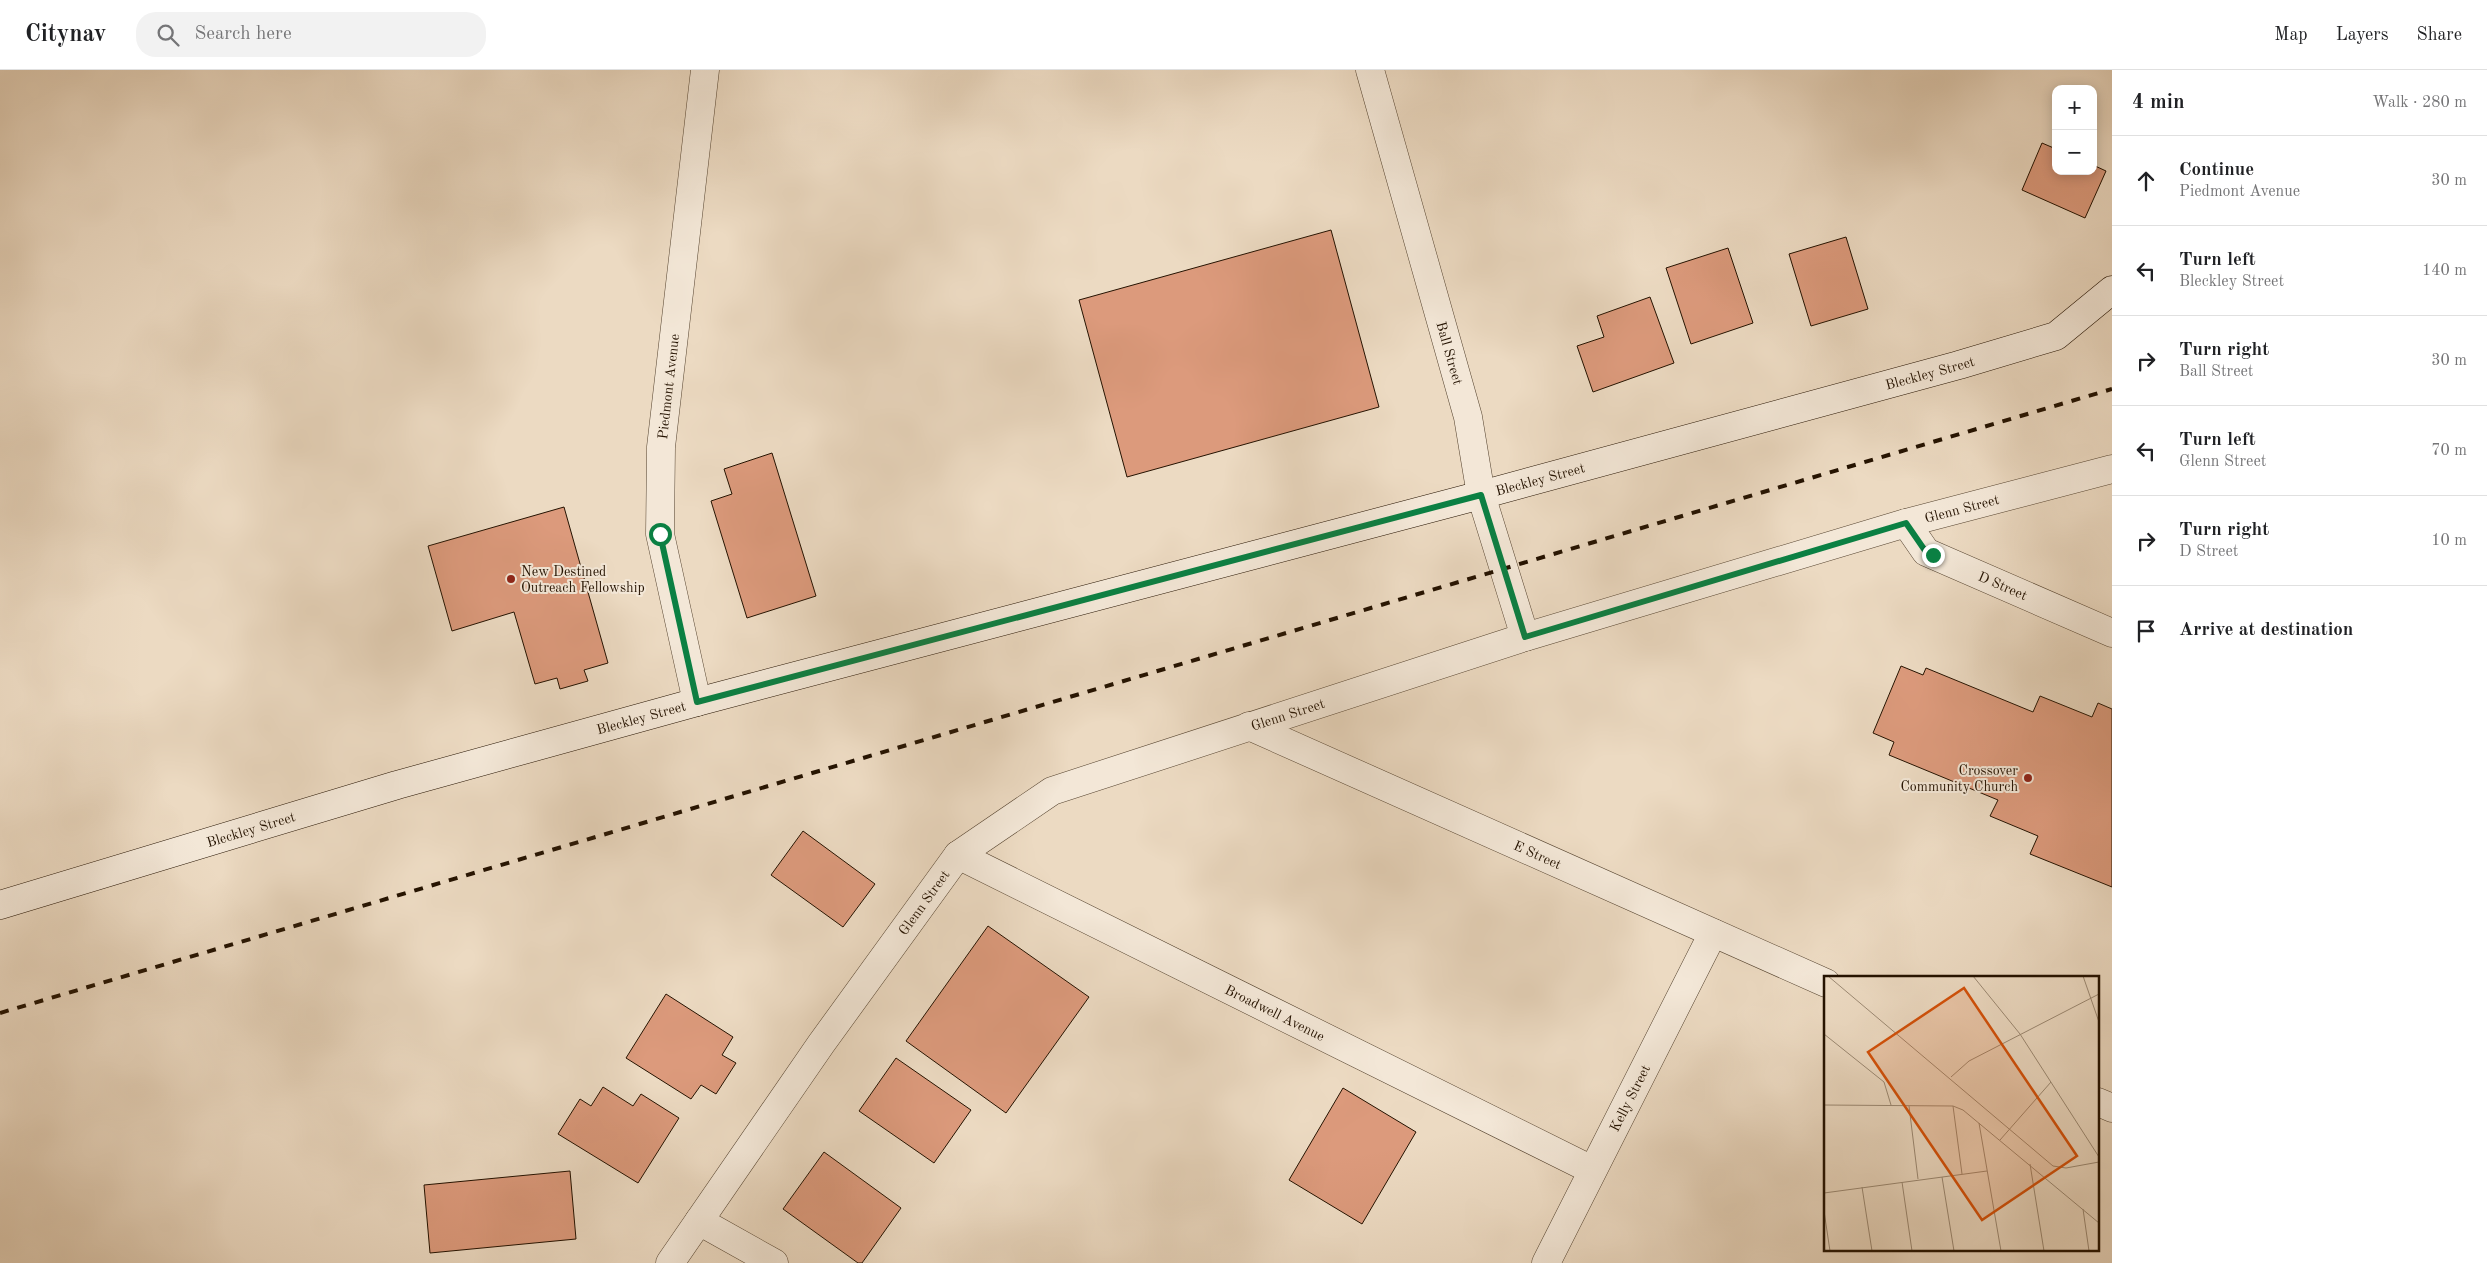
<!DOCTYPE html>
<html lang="en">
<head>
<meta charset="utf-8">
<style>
	body { margin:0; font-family:"Old Standard TT",serif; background:#f2f2f2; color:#202124 }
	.controls { position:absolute; right:15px; top:15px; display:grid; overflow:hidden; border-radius:10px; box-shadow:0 2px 12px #0003 }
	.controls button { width:45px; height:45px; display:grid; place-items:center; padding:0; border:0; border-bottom:1px solid #e0e0e0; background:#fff; color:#202124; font:25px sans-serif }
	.stop { position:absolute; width:15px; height:15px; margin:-11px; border:4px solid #0b8043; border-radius:50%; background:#fff }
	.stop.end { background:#0b8043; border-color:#fff; box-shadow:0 1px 5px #0008 }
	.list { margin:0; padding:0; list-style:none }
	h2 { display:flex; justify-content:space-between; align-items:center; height:65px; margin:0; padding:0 20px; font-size:21px }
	h2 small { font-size:16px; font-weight:400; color:#757577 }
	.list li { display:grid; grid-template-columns:32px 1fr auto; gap:15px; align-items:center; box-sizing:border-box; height:90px; padding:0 20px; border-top:1px solid #e0e0e0 }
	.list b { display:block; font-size:19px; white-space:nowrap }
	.list p { margin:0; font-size:16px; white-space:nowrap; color:#757577 }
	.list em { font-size:16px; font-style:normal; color:#757577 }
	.icon { flex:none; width:28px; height:28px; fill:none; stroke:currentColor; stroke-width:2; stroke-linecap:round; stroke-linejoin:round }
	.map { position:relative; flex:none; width:2112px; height:1193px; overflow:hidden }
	header { display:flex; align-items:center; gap:30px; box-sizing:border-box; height:70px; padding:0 25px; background:#fff; border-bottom:1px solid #e0e0e0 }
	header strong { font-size:24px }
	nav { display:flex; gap:28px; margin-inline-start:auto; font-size:18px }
	.search { width:350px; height:45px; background:#f2f2f2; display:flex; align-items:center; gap:12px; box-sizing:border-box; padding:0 18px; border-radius:20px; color:#757577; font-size:19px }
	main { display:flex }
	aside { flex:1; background:#fff }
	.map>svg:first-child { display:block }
</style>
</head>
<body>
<header>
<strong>Citynav</strong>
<div class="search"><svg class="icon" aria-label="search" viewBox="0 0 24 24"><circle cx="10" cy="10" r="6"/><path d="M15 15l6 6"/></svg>Search here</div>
<nav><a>Map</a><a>Layers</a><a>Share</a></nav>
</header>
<main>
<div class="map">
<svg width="2112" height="1193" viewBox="0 0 2112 1193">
	<rect width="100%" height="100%" fill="#ecdac2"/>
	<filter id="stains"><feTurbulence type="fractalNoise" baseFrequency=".004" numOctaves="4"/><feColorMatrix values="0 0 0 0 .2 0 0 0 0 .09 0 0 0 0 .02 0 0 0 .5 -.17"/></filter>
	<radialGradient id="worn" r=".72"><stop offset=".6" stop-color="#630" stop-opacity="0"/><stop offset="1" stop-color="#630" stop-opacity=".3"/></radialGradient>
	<path fill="#dc9a7c" stroke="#241200" d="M2042,73L2056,79V101H2093V95L2106,101L2085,148L2022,120Z
		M1331,160L1379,337L1127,407L1079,230Z
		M1846,167L1868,239L1811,256L1789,184Z
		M1728,178L1753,253L1691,274L1666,198Z
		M1650,227L1674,293L1593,322L1577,276L1604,267L1597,246Z
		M772,383L816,526L747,548L711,431L732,424L724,399Z
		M564,437L608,593L584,600L588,611L560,619L557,608L535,614L514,542L452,561L428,476Z
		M1901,596L1923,605L1926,598L2033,642L2040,626L2092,647L2098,633L2112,639V817L2030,784L2038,766L1990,746L1998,730L1889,685L1894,672L1873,663Z
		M803,761L875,814L843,857L771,805Z
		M988,856L1089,927L1006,1043L906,971Z
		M666,924L733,967L722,985L736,993L716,1024L701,1015L691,1029L626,988Z
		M896,988L971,1040L934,1093L859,1041Z
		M603,1017L633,1036L641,1024L679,1048L638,1113L558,1064L580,1029L591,1036Z
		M1343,1018L1416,1062L1362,1154L1289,1110Z
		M824,1082L901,1138L862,1193H858L783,1139Z
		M570,1101L576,1169L430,1183L424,1115Z"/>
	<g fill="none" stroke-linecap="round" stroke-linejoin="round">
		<defs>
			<g id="street">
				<path id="s1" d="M1370,0L1468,347L1481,425L1525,567"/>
				<path id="s2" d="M1906,453L1926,482L2112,563"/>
				<path id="s3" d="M697,632L660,464L661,377L705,0"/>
				<path id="s4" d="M1249,656L1826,913"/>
				<path id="s5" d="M958,785L1592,1100"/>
				<path d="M2098,1032L2112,1038"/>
				<path d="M699,1151L774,1193"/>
				<path id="s6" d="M670,1193L821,974L958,785L1052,721L1525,567L1906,453L2112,399"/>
				<path id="s7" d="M1546,1193L1713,863"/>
			</g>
			<g id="secondary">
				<path id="s8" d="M0,835L397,715L697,632L1481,425L1959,295L2056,266L2112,220"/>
			</g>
		</defs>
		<use href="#street" stroke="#564430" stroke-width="29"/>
		<use href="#secondary" stroke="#241200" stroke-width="29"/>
		<use href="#street" stroke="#f3e7d7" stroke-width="28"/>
		<use href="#secondary" stroke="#f3e7d7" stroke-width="28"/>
		<path stroke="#241200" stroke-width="4" stroke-dasharray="9 9" stroke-linecap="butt" d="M0,943L2112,319"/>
	</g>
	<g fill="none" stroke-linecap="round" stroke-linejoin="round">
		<path stroke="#0b8043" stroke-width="6" d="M660,464L697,632L1481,425L1525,567L1906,453L1926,482L1933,485"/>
	</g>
	<g fill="#8f2418" stroke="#f3e7d7" stroke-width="2">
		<circle cx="511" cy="509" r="5"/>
		<circle cx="2028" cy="708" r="5"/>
	</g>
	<g text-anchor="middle" stroke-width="4" stroke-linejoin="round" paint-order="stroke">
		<g font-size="14" fill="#241200" stroke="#f3e7d7">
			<text dy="5" stroke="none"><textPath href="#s1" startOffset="294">Ball Street</textPath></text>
			<text dy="5" stroke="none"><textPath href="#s8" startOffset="2002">Bleckley Street</textPath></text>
			<text dy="5" stroke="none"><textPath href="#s3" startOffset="320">Piedmont Avenue</textPath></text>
			<text dy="5" stroke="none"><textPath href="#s8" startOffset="1598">Bleckley Street</textPath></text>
			<text dy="5" stroke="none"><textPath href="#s6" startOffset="1566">Glenn Street</textPath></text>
			<text dy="5" stroke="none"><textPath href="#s2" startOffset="119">D Street</textPath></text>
			<text dy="5" stroke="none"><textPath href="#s6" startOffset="861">Glenn Street</textPath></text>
			<text dy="5" stroke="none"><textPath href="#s8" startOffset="668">Bleckley Street</textPath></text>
			<text dy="5" stroke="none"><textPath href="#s8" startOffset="262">Bleckley Street</textPath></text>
			<text dy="5" stroke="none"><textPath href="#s4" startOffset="316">E Street</textPath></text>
			<text dy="5" stroke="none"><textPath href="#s6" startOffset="441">Glenn Street</textPath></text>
			<text dy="5" stroke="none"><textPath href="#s5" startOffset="354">Broadwell Avenue</textPath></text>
			<text dy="5" stroke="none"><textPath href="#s7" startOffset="185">Kelly Street</textPath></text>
		</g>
		<g font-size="14" fill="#241200" stroke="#f3e7d7" text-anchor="start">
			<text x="521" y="506">New Destined<tspan x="521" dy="16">Outreach Fellowship</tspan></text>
			<text x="2018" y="705" text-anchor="end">Crossover<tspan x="2018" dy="16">Community Church</tspan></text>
		</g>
	</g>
	<g transform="translate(1824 906)">
		<rect width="275" height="275" fill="#ecdac2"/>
		<path fill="none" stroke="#9c8a74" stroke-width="1" d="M4,0L229,190L242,192L275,186M149,0L196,58L275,181M259,0L275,46M0,58L60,106L67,129M127,101L145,85L275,18M0,129L129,130L139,134L275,247M85,130L94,203M129,130L138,198M155,147L177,275M176,164L227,106M206,188L220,275M118,201L130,275M78,206L88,275M38,211L48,275M0,217L163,195M259,233L265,275M0,235L6,275"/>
		<path fill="#d4520b" fill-opacity="0.15" stroke="#d4520b" stroke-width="2.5" d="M140,12L253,180L158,244L44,76Z"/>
		<rect width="275" height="275" fill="none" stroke="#241200" stroke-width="2.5"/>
	</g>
	<rect width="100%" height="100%" filter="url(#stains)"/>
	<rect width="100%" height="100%" fill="url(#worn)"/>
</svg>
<div class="controls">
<button>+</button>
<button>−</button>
</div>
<div class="stop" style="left:660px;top:464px"></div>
<div class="stop end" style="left:1933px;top:485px"></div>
</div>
<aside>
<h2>4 min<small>Walk · 280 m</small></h2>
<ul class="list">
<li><svg class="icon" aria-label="ahead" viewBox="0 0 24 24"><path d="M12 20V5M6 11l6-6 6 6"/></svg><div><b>Continue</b><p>Piedmont Avenue</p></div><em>30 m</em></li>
<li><svg class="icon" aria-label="left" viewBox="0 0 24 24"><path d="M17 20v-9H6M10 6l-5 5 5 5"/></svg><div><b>Turn left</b><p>Bleckley Street</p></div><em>140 m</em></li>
<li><svg class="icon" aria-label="right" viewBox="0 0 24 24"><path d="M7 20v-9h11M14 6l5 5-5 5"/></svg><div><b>Turn right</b><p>Ball Street</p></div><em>30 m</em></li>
<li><svg class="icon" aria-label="left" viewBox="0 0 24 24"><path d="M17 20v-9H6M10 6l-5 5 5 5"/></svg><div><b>Turn left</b><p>Glenn Street</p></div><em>70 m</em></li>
<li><svg class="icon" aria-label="right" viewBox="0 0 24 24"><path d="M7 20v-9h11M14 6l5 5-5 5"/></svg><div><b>Turn right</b><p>D Street</p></div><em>10 m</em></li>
<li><svg class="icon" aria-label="arrive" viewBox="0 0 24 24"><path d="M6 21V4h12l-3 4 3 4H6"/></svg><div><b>Arrive at destination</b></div></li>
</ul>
</aside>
</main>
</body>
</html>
